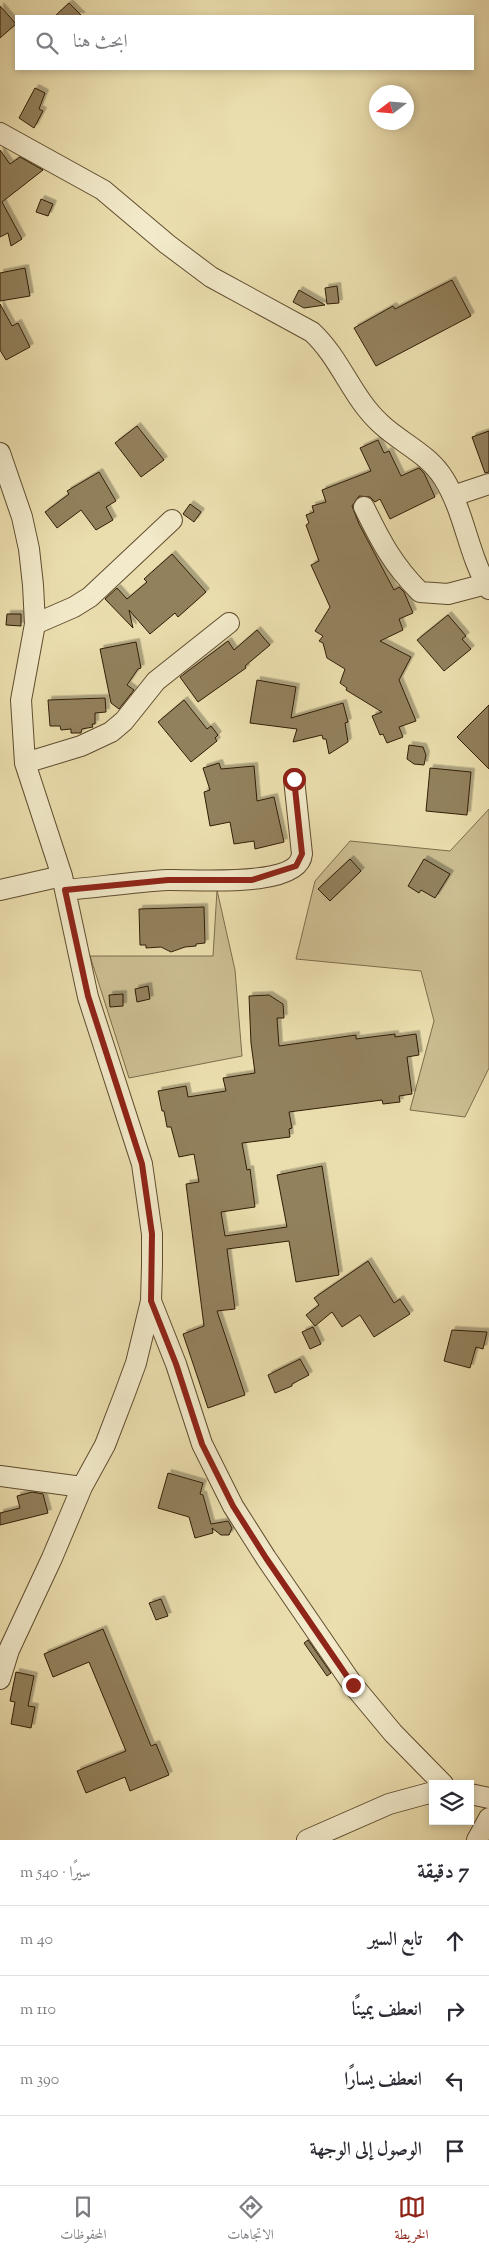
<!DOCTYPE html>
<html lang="ar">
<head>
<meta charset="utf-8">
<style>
	body { margin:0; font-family:"Sorts Mill Goudy",Amiri,serif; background:#f7f7f7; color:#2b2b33; direction:rtl }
	.controls { position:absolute; right:15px; bottom:15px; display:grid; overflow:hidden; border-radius:0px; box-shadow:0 2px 8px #0003 }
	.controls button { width:45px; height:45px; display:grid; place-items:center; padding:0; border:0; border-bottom:1px solid #e1e1e2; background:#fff; color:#2b2b33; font:25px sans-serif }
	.compass { position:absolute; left:369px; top:85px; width:45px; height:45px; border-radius:50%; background:#fff; box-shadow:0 2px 8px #0003; rotate:254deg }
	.stop { position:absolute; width:15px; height:15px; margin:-11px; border:4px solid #8f2418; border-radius:50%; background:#fff }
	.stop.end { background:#8f2418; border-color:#fff; box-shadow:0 1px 5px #0008 }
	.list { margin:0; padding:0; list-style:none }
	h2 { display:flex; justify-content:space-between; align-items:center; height:65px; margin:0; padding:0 20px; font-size:21px }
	h2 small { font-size:16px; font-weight:400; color:#7c7c81 }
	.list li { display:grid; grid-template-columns:32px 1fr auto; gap:15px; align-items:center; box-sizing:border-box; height:70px; padding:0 20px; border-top:1px solid #e1e1e2 }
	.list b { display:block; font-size:19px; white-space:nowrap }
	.list em { font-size:16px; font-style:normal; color:#7c7c81 }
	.icon { flex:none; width:28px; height:28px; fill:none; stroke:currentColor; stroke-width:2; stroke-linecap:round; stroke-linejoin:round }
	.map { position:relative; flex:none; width:489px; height:1840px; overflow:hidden; direction:ltr }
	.search { position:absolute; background:#fff; box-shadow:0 2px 8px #0003; left:15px; right:15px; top:15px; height:55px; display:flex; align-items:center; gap:12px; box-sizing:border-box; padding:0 18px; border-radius:0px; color:#7c7c81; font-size:19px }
	.sheet { height:345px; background:#fff }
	nav { display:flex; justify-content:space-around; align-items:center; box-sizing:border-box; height:70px; border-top:1px solid #e1e1e2; background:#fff; font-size:14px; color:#7c7c81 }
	nav a { display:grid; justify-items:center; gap:2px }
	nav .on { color:#8f2418 }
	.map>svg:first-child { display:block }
</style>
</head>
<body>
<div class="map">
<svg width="489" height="1840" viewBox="0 0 489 1840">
	<defs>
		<filter id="shadow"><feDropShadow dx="3.5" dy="-3.5" stdDeviation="0" flood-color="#0004"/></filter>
	</defs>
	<rect width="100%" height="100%" fill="#ebdeae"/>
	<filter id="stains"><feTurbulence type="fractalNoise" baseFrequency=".004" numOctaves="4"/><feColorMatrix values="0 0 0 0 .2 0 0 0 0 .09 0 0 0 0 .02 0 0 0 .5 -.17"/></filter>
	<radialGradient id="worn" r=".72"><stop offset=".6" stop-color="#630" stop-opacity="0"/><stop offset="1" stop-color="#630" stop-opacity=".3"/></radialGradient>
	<path fill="#cbbd91" stroke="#7e6d4b" d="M489,809V1068L465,1117L410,1110L434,1021L421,971L296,959L315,881L350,841L450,851Z
		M217,890L235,970L242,1056L129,1078L90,956H213Z"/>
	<path fill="#92815d" stroke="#311d05" filter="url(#shadow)" d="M69,3L82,16H55Z
		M0,6L16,24L0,38Z
		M35,88L45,93L39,109L43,111L34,128L19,118Z
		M0,150L10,164L20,157L43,170L2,202L22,239L11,246L8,233L0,237Z
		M41,199L53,204L48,216L36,212Z
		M25,268L30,296L0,301V273Z
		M452,280L471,316L376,366L354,328L393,306L395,309Z
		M337,286L339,303L327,304L325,288Z
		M299,290L325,305L304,308L293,302Z
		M0,304L12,326L18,323L30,347L6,360L0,350Z
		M137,426L164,460L141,477L115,443Z
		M489,431V472L485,473L472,437Z
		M378,440L384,453L389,451L401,476L419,468L424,473L435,497L390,519L380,499L375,502L370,497L359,496L352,506L359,524L394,590L399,587L404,592L413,613L399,619L403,630L380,641L411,657L399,680L416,721L399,727L403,737L387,743L383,734L380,735L372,716L382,712L346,690L347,688L340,683L345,669L327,658L323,643L319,641L323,636L315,631L330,607L311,565L319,561L306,525L309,523L306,515L314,512L312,506L326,502L322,490L371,471L360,448Z
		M99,472L116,501L106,507L113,520L96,530L81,510L57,528L45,512L69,494L67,491Z
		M190,504L201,512L194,522L183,514Z
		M172,554L206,592L178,617L175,613L150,634L129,610L133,628L105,599L117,588L127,599L147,582L144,579Z
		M7,614H21V626L6,625Z
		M448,615L466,636L462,639L471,649L444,671L417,640Z
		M257,630L270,645L245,666L246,668L198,702L180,677L228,641L234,650Z
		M136,642L141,668L138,669L127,685L134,690L119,709L111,703L100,649Z
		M257,680L296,687L291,718L343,703L348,722L345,723L348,742L329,754L326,739H323L322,735L293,742L297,729L250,723Z
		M105,698L106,712L95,713V724H92L93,727L82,729L81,733H71V729L61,730L60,726H50L48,700Z
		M184,700L207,729L211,726L218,735L215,738L217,741L191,762L158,722Z
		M489,705V769L457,737Z
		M409,745L423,747L426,755L424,765L414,764L407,759Z
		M219,763L221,769L254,766L257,801L274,797L284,842L255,849L254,841L234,844L230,822L210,826L204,792L210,790L203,768Z
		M430,768L471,772L467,815L426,811Z
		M350,859L361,871L330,901L318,889Z
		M424,859L450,874L435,898L421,890L419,893L408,886Z
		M204,907L205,943L196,944V946L185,947L171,952L161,947L146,948V945H140L139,909Z
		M148,986L150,999L137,1002L135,989Z
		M123,994V1006L110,1007L109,995Z
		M269,995L283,1004L284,1018H277L279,1046L356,1035V1039L395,1034V1037L416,1034L419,1055L407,1057L412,1094L399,1096L400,1102L383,1104L382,1100L289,1112L292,1128L289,1129L290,1137L242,1143L247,1170L250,1169L255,1207L221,1212L225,1236L287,1227L277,1175L322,1166L339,1275L296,1282L289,1241L227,1249L235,1309L217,1311L245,1395L208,1408L183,1334L204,1326L186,1184L199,1182L194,1154L179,1157L171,1127H167L164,1111H162L158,1091L186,1086L188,1097L226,1091L223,1078L255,1073L251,1043L249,996Z
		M368,1261L394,1303L400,1299L410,1314L374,1337L360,1315L342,1327L332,1312L315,1326L306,1315L319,1305L314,1298Z
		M313,1327L321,1344L310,1349L302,1332Z
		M452,1330L487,1332L483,1349L476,1347L470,1368L444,1361Z
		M300,1359L309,1375L292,1384V1386L275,1393L268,1375Z
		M168,1473L203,1483L200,1494L203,1495L211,1524L228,1521L232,1528L229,1535H221L212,1528L213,1533L195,1538L189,1517L158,1508Z
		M32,1492L43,1494L48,1513L0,1525V1513L20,1508L17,1496Z
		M161,1599L168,1616L156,1620L149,1603Z
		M103,1629L151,1746L156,1744L169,1775L130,1791L125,1777L86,1793L77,1771L126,1751L89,1662L53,1677L44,1654Z
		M308,1640L331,1673L327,1676L304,1643Z
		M16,1672L34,1676L28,1706L35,1707L31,1728L11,1724L15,1702L10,1701Z"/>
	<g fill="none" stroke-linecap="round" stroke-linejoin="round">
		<defs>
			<path id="minor" d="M0,133L103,190L167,244L211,277L312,332C341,359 352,398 381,424C401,443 429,454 444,479C465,513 468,555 489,589
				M0,453L22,517L29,549L33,585L35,624L21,700L25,763L62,876L88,997L142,1164L152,1234V1265L151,1301L136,1363L125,1393L105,1445L82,1487L52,1558L9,1650L0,1679
				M453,496L489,484
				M364,507C380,540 393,565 420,592L448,594L486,584
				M35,624L74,607L90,597L172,520
				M25,763L81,746L111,732L124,721L156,681L229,623
				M0,890L62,876
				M65,890C99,887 134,882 168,880C193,879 299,889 302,854L294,779
				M151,1301L176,1364L202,1444L233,1506L266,1558L353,1685L393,1733L443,1784
				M0,1476L82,1487
				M470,1794L489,1798
				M307,1840L389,1804L433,1792
				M477,1840L489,1818"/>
		</defs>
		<use href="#minor" stroke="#604d2f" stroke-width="22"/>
		<use href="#minor" stroke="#f2eaca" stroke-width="20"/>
	</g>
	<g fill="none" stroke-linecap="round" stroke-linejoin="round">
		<path stroke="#8f2418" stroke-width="6" d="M294,779L302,854L296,866L252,880H168L65,890L88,996L142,1164L152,1234L151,1301L176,1364L202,1444L233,1506L266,1558L353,1685"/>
	</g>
	<rect width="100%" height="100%" filter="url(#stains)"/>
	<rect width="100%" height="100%" fill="url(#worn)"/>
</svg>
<div class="controls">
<button><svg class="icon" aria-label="layers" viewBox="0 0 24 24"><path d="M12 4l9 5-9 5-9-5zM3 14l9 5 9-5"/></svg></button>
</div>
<svg class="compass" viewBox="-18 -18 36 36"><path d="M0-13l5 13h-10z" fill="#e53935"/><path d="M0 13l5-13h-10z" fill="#7c7c81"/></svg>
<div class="stop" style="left:294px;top:779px"></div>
<div class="stop end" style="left:353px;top:1685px"></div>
<div class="search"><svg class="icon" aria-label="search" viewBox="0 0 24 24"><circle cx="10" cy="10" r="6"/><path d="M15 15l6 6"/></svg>ابحث هنا</div>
</div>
<section class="sheet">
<h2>7 دقيقة<small>سيرًا · 540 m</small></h2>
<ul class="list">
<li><svg class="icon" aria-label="ahead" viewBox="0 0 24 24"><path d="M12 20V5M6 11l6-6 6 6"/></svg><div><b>تابع السير</b></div><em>40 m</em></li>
<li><svg class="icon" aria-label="right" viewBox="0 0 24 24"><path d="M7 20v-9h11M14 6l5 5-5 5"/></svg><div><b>انعطف يمينًا</b></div><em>110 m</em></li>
<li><svg class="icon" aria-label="left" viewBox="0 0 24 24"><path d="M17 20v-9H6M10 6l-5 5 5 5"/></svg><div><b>انعطف يسارًا</b></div><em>390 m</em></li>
<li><svg class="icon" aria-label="arrive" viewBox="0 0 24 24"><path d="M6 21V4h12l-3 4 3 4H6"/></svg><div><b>الوصول إلى الوجهة</b></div></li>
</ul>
</section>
<nav>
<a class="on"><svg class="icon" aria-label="map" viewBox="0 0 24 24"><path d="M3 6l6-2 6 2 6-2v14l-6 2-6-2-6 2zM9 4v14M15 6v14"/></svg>الخريطة</a>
<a><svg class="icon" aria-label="directions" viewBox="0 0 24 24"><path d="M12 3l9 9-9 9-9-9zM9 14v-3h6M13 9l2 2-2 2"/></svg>الاتجاهات</a>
<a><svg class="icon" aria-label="saved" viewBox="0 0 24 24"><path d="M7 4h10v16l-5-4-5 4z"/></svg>المحفوظات</a>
</nav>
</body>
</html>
